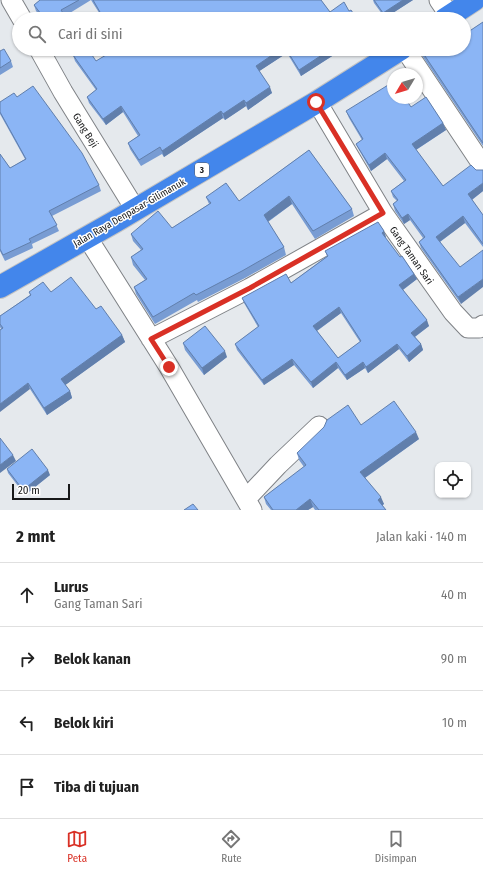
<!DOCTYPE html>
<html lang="id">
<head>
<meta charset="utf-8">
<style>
	body { margin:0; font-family:"Fira Sans Condensed",sans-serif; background:#f2f2f2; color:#222 }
	.controls { position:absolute; right:12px; bottom:12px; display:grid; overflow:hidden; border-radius:8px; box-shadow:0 1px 3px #0004 }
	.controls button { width:36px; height:36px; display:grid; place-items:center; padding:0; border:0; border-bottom:1px solid #e0e0e0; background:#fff; color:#222; font:20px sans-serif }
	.compass { position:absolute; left:387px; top:68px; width:36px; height:36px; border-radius:50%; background:#fff; box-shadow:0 1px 3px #0004; rotate:232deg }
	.scale { position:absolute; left:12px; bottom:10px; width:58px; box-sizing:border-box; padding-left:4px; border:2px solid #171819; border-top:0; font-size:11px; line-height:14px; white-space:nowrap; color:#171819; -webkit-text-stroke:3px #fff; paint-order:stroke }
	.stop { position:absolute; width:12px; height:12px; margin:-9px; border:3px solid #d93025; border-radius:50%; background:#fff }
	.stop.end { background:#d93025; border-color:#fff; box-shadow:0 1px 4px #0008 }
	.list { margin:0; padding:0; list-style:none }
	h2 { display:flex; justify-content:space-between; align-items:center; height:52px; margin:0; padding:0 16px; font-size:17px }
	h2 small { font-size:13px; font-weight:400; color:#767676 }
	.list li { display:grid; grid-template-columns:26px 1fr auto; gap:12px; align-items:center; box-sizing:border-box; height:64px; padding:0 16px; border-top:1px solid #e0e0e0 }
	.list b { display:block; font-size:15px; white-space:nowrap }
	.list p { margin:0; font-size:13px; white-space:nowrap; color:#767676 }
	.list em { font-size:13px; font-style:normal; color:#767676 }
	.icon { flex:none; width:22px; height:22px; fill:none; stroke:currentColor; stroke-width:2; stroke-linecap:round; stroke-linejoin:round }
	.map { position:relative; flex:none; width:483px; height:510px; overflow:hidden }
	.search { position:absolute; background:#fff; box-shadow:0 1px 3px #0004; left:12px; right:12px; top:12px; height:44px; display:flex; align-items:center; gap:10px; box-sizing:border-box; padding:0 14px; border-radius:22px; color:#767676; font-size:15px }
	.sheet { height:308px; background:#fff }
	nav { display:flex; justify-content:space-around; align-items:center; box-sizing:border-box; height:56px; border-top:1px solid #e0e0e0; background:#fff; font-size:11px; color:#767676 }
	nav a { display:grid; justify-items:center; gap:2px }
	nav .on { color:#d93025 }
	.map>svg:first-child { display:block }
</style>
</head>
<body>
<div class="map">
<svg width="483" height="510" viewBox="0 0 483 510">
	<rect width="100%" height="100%" fill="#e5e9ed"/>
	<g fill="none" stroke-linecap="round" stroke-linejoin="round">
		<defs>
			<path id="minor" d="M11,0L22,19
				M439,0L450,16
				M39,49L63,92L135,209
				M405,49L483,166
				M317,102L383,213L453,312L468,328H479L483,325
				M87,237L169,367L252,510
				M151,339L250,288L383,213
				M246,499L278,465L319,426"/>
			<path id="highway" d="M445,19L474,0
				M0,287L116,221L317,102L401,49"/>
		</defs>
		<use href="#minor" stroke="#7f8286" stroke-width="21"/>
		<use href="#highway" stroke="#c3c3c3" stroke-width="24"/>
		<use href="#minor" stroke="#fff" stroke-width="19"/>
		<use href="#highway" stroke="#4386eb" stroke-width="22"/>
	</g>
	<path fill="#789cd3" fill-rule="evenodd" d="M40,0H321L330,12L349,11L357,19H103L91,0L65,16L67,19H43L36,11L34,5Z
		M373,0H413L385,18L374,3Z
		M483,22V146L423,57L421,50L464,49L468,32Z
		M116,49H339L340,51L301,76L287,53L259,71L272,93L248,110L246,106L225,120L223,118L164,157L162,154L141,166L130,149L128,143L138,136L123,112L106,125L89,103L87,97L96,90L75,61L73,55L96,61Z
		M0,51L11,61L13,67L0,75Z
		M17,97L99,185L101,191L52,216L59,231L32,244L33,248L5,261L0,251V154L10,168L25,159L0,114V102Z
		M411,107L443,123L446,130L416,150L443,186L483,191L472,200L483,215V247L465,223L440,242L461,304L421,248L419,242L423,238L410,220L404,224L395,211L393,204L397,201L393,197L391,191L404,181L387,159L371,171L359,150L356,144L362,140L349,118L346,111Z
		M309,150L352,209L354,216L315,239L292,204L268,222L284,247L286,255L245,278L198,302L197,300L155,324L136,294L134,287L145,280L133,265L131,257L141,250L133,241L131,234L172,228L209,204L206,197L239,201Z
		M386,237L385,238L400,257L414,274L417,279L403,290L429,326L415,337L421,344L423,350L409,362L399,349L368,373L365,368L347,380L338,368L313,388L294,365L264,385L237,350L235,344L258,327L244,303L242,298L291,283L327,256L325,251ZM341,313L360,342L338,358L317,331Z
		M29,292H51L96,309L122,335L125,342L65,385L70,391L72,398L47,415L30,389L0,327V316L30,295Z
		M183,343L227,357L204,375L185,350Z
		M361,425L419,439L365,478L384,504L382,505L386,510H315L313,507L308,510H271L266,504L264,497L304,467L299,460L297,453Z
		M7,469L50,475L25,495L8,473Z"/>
	<path fill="#617fac" d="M403,0H413L385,18L383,13Z
		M281,49H285L287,53L258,72L256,66Z
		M331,49H339L340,51L301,76L299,70Z
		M270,87L272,93L248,110L246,103Z
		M244,100L246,106L225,120L223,114Z
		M121,106L123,112L106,125L103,119Z
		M221,111L223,118L164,157L162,151Z
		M443,123L446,130L414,151L412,144Z
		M385,153L387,159L371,171L369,165Z
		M483,183V191L470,201L468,194Z
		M289,196L292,204L267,222L264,215Z
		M408,214L410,220L404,224L402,218Z
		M463,216L465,223L438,243L436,237Z
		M384,231L386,237L384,239L382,233Z
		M414,274L417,279L401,291L399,285Z
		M483,279V287L461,304L458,297Z
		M339,307L341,313L315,332L313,326Z
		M427,320L429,326L413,338L411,333Z
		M122,335L125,342L64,386L61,379Z
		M397,344L399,349L368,373L366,367Z
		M421,344L423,350L409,362L407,356Z
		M225,351L227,357L204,375L202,368Z
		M292,359L294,365L264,385L262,380Z
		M336,362L338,368L313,388L311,382Z
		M363,362L365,368L347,380L345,375Z
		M28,383L30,389L0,412V404Z
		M70,391L72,398L47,415L44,408Z
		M416,432L419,439L363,479L360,472Z
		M13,455L16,461L0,473V465Z
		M48,470L50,475L25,495L23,490Z
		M381,497L384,504L380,507L378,500Z
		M310,499L313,507L308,510H296Z"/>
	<path fill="#8bb5f5" stroke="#617fac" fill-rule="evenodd" d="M40,0H79L61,10L67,19H45L34,5Z
		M93,0H321L330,12L344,2L349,11L351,10L357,19H104Z
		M374,0H403L383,13Z
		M483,22V143L421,50L423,49H464V33L467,30L468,32Z
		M4,49L11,61L0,68V51Z
		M82,49H88L96,61L116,49H281L256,66L270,87L246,103L244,100L223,114L221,111L162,151L160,147L139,160L128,143L140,135L121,106L103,119L87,97L97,89L73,55Z
		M286,49H331L299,70Z
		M393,82V98H405L411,107L426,97L443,123L412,144L443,186L471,165L476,170H483V183L468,194L483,215V244L463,216L436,237L460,267L483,250V279L458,297L419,242L425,237L408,214L402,218L393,204L398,200L391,191L406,180L385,153L369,165L356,144L363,139L346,111Z
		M33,86L82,153L99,185L49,211L57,225L29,239L31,242L3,255L0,249V154L10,168L26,159L0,112V102L14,93L17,97Z
		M309,150L352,209L313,231L289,196L264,215L284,247L242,271L196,295L194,293L153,317L134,287L147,279L131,257L143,249L131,234L158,211L172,228L211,203L206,197L226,183L239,201Z
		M378,222L384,231L382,233L400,257L402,256L414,274L399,285L427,320L411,333L421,344L407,356L397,344L366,367L363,362L345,375L336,362L311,382L292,359L262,380L235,344L259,326L242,298L286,274L291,283L328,256L325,251ZM339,307L361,341L338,358L313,326Z
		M71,277L96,309L101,306L122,335L61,379L70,391L44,408L28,383L0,404V330L3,328L0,324V316L31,295L29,292L43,282L51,292Z
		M205,326L225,351L202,368L183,343Z
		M394,401L416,432L360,472L381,497L378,500L386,510H319L310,499L296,510H273L264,497L306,465L297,453L324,427L327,420L348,405L361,425Z
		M0,438L13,455L0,465Z
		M32,449L48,470L23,490L7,469Z
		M193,504L198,510H184Z"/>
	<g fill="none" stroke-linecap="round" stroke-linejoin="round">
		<path stroke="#d93025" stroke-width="5" d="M169,367L151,339L250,288L383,213L316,102"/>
	</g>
	<g text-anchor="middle" stroke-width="3" stroke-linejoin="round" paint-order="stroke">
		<rect fill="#fff" stroke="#5d5d5e" stroke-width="1" x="195" y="163" width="14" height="14" rx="3"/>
		<g font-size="9" font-weight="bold" fill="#171819">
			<text x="202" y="173">3</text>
		</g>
		<g font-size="10" fill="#171819" stroke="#fff">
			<text transform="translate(86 130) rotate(58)" y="4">Gang Beji</text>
			<text transform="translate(129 212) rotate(-30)" y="4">Jalan Raya Denpasar-Gilimanuk</text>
			<text transform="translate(412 255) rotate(55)" y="4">Gang Taman Sari</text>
		</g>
	</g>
</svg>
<div class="controls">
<button><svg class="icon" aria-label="locate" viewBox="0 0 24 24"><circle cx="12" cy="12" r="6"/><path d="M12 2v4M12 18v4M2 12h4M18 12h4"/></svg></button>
</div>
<svg class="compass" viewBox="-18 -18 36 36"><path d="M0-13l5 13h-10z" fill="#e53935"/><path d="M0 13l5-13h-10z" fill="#767676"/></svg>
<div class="scale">20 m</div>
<div class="stop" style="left:316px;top:102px"></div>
<div class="stop end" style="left:169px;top:367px"></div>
<div class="search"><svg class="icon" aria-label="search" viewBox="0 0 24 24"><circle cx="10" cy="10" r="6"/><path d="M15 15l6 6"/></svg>Cari di sini</div>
</div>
<section class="sheet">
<h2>2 mnt<small>Jalan kaki · 140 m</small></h2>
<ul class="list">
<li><svg class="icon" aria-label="ahead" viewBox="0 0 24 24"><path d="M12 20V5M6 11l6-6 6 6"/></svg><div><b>Lurus</b><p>Gang Taman Sari</p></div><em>40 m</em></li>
<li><svg class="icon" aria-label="right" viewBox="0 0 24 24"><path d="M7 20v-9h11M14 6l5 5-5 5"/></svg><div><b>Belok kanan</b></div><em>90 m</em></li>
<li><svg class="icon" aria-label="left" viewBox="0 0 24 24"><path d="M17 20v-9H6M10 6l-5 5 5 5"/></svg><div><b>Belok kiri</b></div><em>10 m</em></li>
<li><svg class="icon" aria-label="arrive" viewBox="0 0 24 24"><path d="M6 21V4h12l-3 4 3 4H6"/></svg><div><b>Tiba di tujuan</b></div></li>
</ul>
</section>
<nav>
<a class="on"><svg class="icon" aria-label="map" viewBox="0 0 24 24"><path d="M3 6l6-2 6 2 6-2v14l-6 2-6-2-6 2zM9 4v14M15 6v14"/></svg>Peta</a>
<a><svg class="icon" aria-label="directions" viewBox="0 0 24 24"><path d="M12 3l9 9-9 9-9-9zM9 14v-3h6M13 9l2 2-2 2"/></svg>Rute</a>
<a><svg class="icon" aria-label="saved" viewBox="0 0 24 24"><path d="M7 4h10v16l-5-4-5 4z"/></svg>Disimpan</a>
</nav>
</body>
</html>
